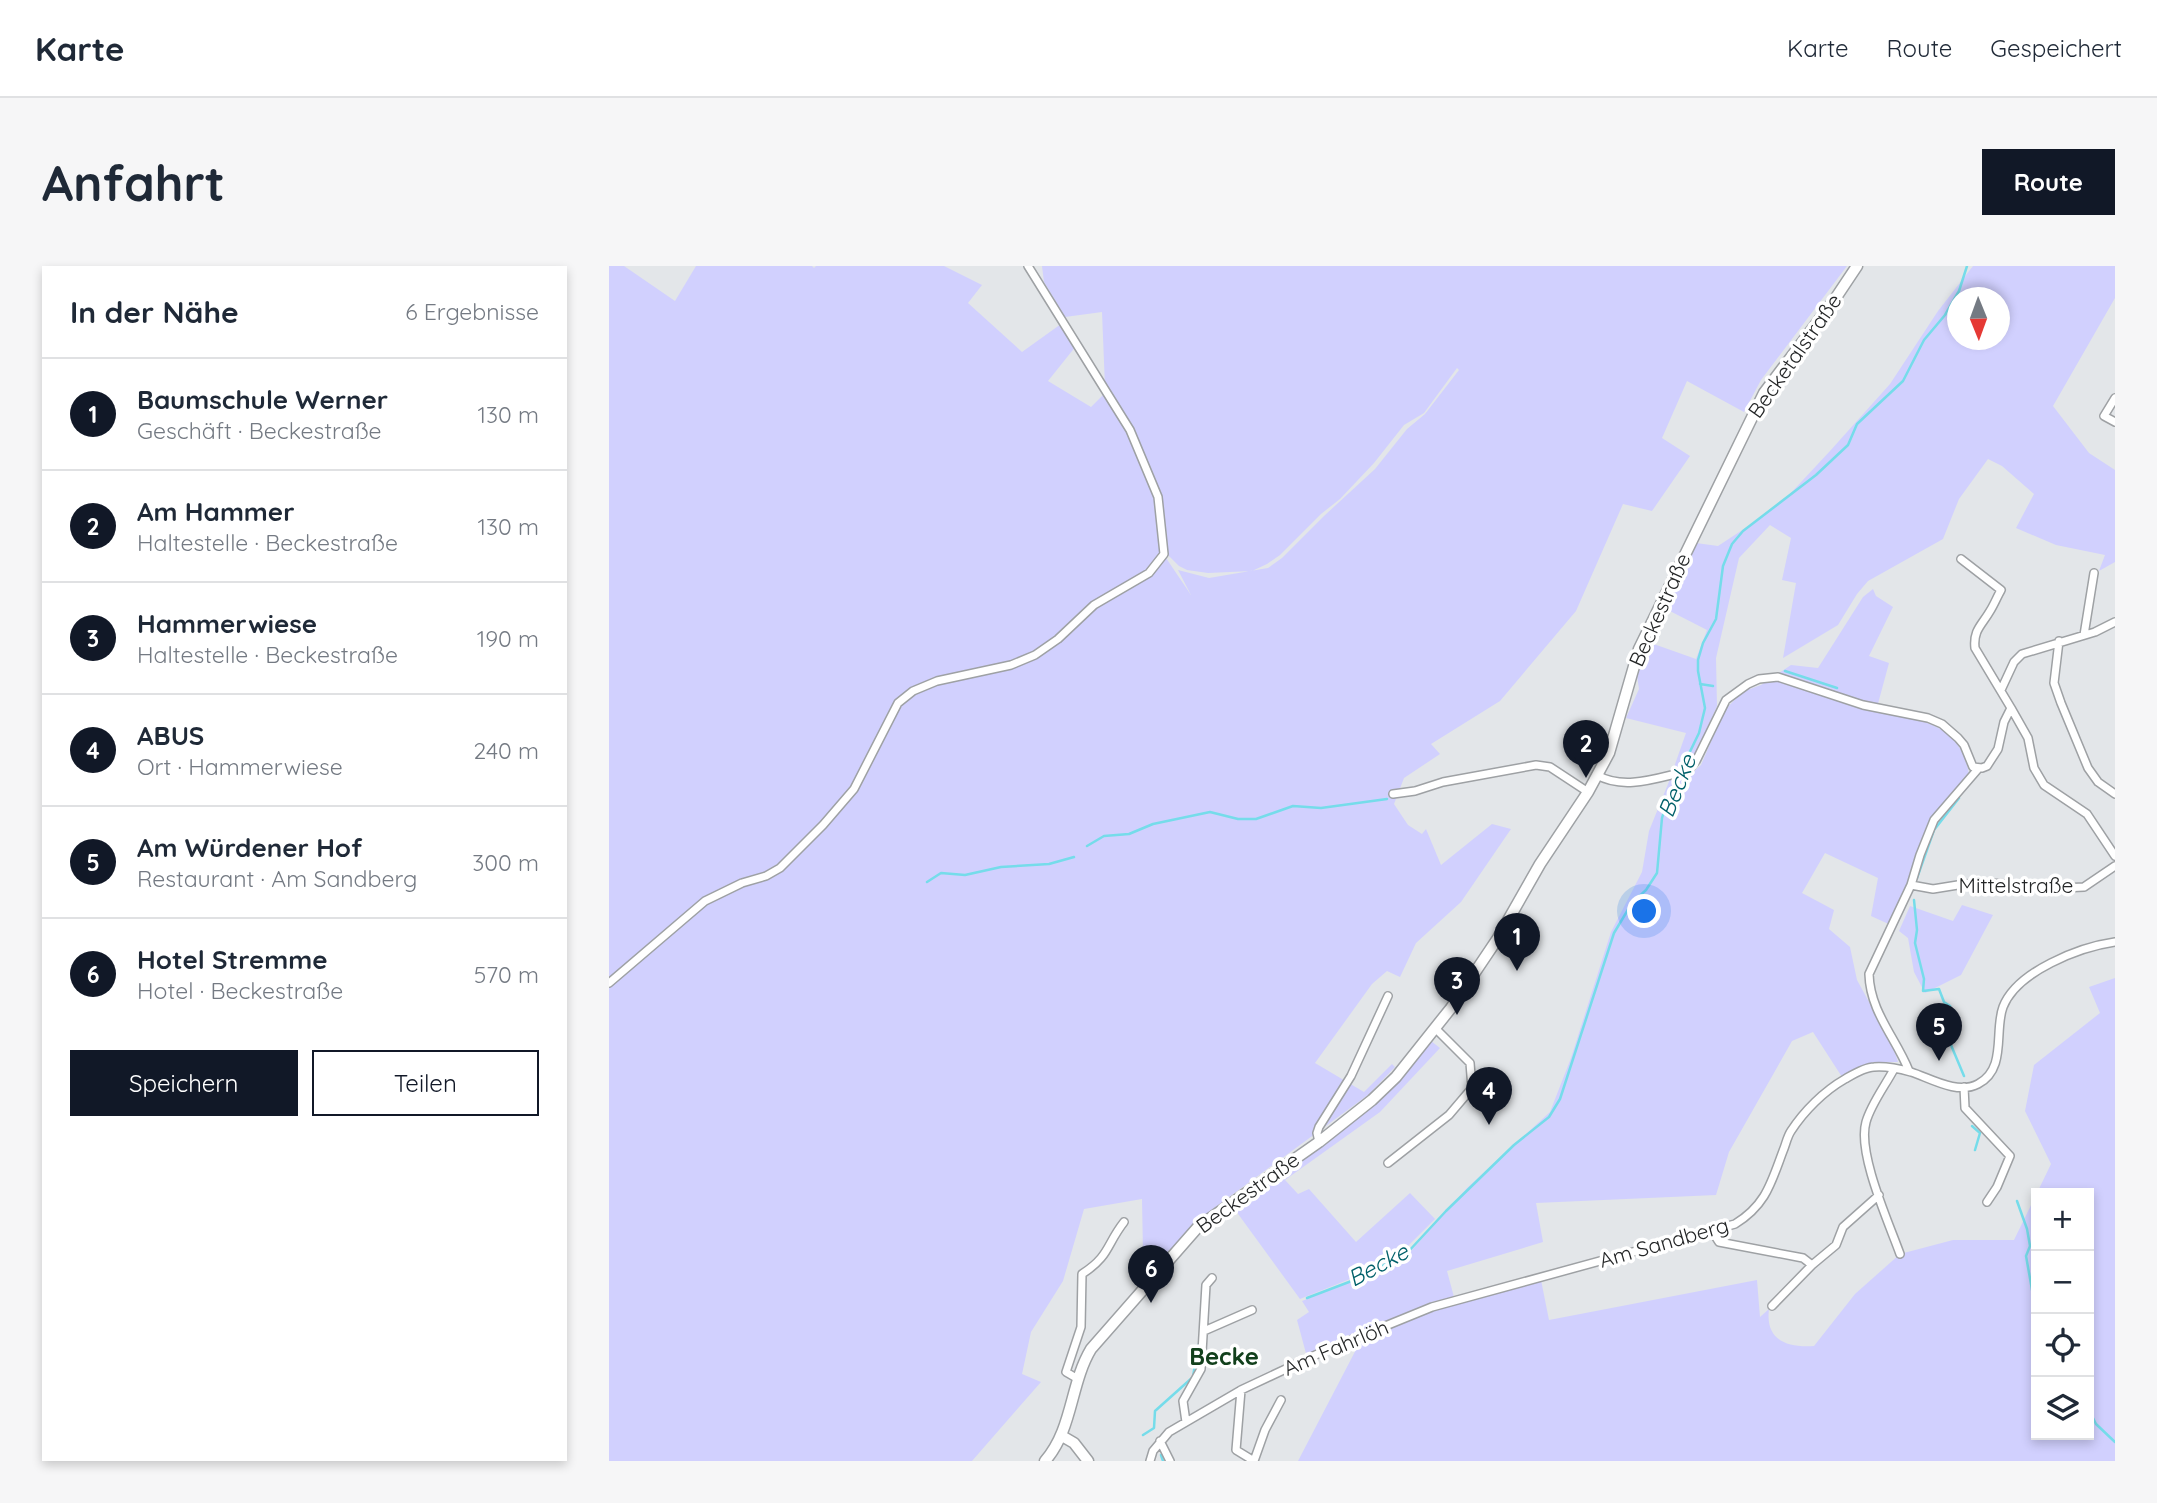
<!DOCTYPE html>
<html lang="de">
<head>
<meta charset="utf-8">
<style>
	body { margin:0; font-family:Quicksand,sans-serif; background:#f6f6f7; color:#1f2937 }
	.controls { position:absolute; right:21px; bottom:21px; display:grid; overflow:hidden; border-radius:0px; box-shadow:0 4px 10px #0003 }
	.controls button { width:63px; height:63px; display:grid; place-items:center; padding:0; border:0; border-bottom:2px solid #e0e1e3; background:#fff; color:#1f2937; font:35px sans-serif }
	.compass { position:absolute; left:1338px; top:21px; width:63px; height:63px; border-radius:50%; background:#fff; box-shadow:0 4px 10px #0003; rotate:179deg }
	.you { position:absolute; left:1036px; top:646px; width:24px; height:24px; margin:-18px; border:5px solid #fff; border-radius:50%; background:#1a73e8; box-shadow:0 0 0 10px #1a73e833 }
	.badge { display:grid; place-items:center; width:46px; height:46px; border-radius:50%; background:#111827; color:#fff; font-size:23px; font-weight:700 }
	.pin { position:absolute; translate:-50% -58px; filter:drop-shadow(0 2px 4px #0008) }
	.pin::after { content:''; position:absolute; top:37px; width:24px; height:21px; background:inherit; clip-path:polygon(0 0,100% 0,50% 100%) }
	.list { margin:0; padding:0; list-style:none }
	h2 { display:flex; justify-content:space-between; align-items:center; height:91px; margin:0; padding:0 28px; font-size:30px }
	h2 small { font-size:23px; font-weight:400; color:#747a83 }
	.list li { display:grid; grid-template-columns:46px 1fr auto; gap:21px; align-items:center; box-sizing:border-box; height:112px; padding:0 28px; border-top:2px solid #e0e1e3 }
	.list b { display:block; font-size:26px; white-space:nowrap }
	.list p { margin:0; font-size:23px; white-space:nowrap; color:#747a83 }
	.list em { font-size:23px; font-style:normal; color:#747a83 }
	.actions { display:flex; gap:14px; padding:21px 28px }
	.actions a { flex:1; padding:16px 0; border:2px solid #111827; border-radius:0px; text-align:center; font-size:24px; color:#111827 }
	.actions .main { background:#111827; color:#fff }
	.icon { flex:none; width:38px; height:38px; fill:none; stroke:currentColor; stroke-width:2; stroke-linecap:round; stroke-linejoin:round }
	.map { position:relative; flex:none; width:1506px; height:1195px; overflow:hidden; border-radius:0px }
	header { display:flex; align-items:center; gap:42px; box-sizing:border-box; height:98px; padding:0 35px; background:#fff; border-bottom:2px solid #e0e1e3 }
	header strong { font-size:33px }
	nav { display:flex; gap:38px; margin-inline-start:auto; font-size:24px }
	.intro { display:flex; align-items:center; justify-content:space-between; box-sizing:border-box; height:168px; padding:0 42px }
	h1 { margin:0; font-size:49px }
	.button { padding:18px 32px; border-radius:0px; background:#111827; color:#fff; font-size:24px; font-weight:700 }
	main { display:flex; gap:42px; padding:0 42px }
	aside { flex:1; background:#fff; border-radius:0px; box-shadow:0 4px 10px #0003 }
	.map>svg:first-child { display:block }
</style>
</head>
<body>
<header>
<strong>Karte</strong>
<nav><a>Karte</a><a>Route</a><a>Gespeichert</a></nav>
</header>
<div class="intro"><h1>Anfahrt</h1><a class="button">Route</a></div>
<main>
<aside>
<h2>In der Nähe<small>6 Ergebnisse</small></h2>
<ul class="list">
<li><span class="badge">1</span><div><b>Baumschule Werner</b><p>Geschäft · Beckestraße</p></div><em>130 m</em></li>
<li><span class="badge">2</span><div><b>Am Hammer</b><p>Haltestelle · Beckestraße</p></div><em>130 m</em></li>
<li><span class="badge">3</span><div><b>Hammerwiese</b><p>Haltestelle · Beckestraße</p></div><em>190 m</em></li>
<li><span class="badge">4</span><div><b>ABUS</b><p>Ort · Hammerwiese</p></div><em>240 m</em></li>
<li><span class="badge">5</span><div><b>Am Würdener Hof</b><p>Restaurant · Am Sandberg</p></div><em>300 m</em></li>
<li><span class="badge">6</span><div><b>Hotel Stremme</b><p>Hotel · Beckestraße</p></div><em>570 m</em></li>
</ul>
<div class="actions"><a class="main">Speichern</a><a>Teilen</a></div>
</aside>
<div class="map">
<svg width="1506" height="1195" viewBox="0 0 1506 1195">
	<rect width="100%" height="100%" fill="#e3e6e9"/>
	<path fill="#d1d0fe" fill-rule="evenodd" d="M0,0H15L66,35L87,0H203L205,2L207,0H335L373,19L359,37L413,86L452,58L467,80L439,115L482,141L496,127L519,165L547,231L552,287L539,306L485,337L481,342L542,309L555,289L582,329L569,304L600,312L659,302L673,292L715,250L766,203L798,163L816,148L850,104L848,102L815,147L795,159L765,197L731,233L712,248L671,289L658,298L643,305L599,307L578,304L570,300L557,287L552,230L523,163L496,121L493,46L456,51L435,16L433,0H1238L1152,114L1135,146L1078,115L1053,172L1081,190L1043,245L1014,238L967,345L891,435L822,478L831,488L795,512L785,538L799,559L813,568L817,563L832,599L883,558L902,563L852,636L807,677L791,711L778,705L763,718L706,797L755,826L783,798L786,801L759,829L586,956L546,1001L534,987L533,933L475,943L454,1015L422,1066L413,1108L432,1116L363,1195H0Z
		M1364,0H1506V32L1444,140L1480,187L1506,204V296L1490,305L1496,289L1447,279L1407,262L1425,228L1393,200L1379,193L1350,233L1334,273L1259,315L1248,328L1229,359L1174,392L1187,317L1173,314L1182,272L1161,259L1130,292L1107,392L1108,440L1086,491L1078,502L1064,504L1077,467L1017,452L1030,423L1028,409L1039,376L1087,393L1098,364L1055,342L1087,277L1109,280L1150,253L1180,229L1221,185L1281,118L1329,45ZM1349,32H1391V74H1349Z
		M1264,323L1267,330L1284,341L1260,390L1280,397L1267,445C1310,454 1351,456 1360,508L1325,554L1284,660L1262,650L1269,612L1216,587L1193,627L1225,644L1220,663L1241,681L1248,714L1283,778L1289,796H1265L1233,811L1204,766L1183,775L1120,886L1107,929L927,937L934,976L838,1005L845,1031L822,1036L698,1091L688,1054L700,1046L693,1035L754,1011L802,985L858,922L941,846L962,792L1002,666L1033,606L1040,565L1061,513L1080,510L1092,499L1115,445L1133,426L1152,419L1182,399L1209,402L1254,331Z
		M1353,639L1384,649L1352,709L1316,727L1305,706L1299,672L1290,665L1301,640L1344,655Z
		M1506,712V1195H689L751,1076L825,1044L932,1014L940,1054L1148,1014L1151,1051L1160,1043C1156,1074 1178,1082 1205,1080L1246,1028L1291,988L1344,974H1405L1427,929V1169H1480V927H1428L1442,898L1416,845L1425,799L1491,747L1480,721Z
		M822,775L831,782L771,846L676,914L689,928L700,923L747,976L801,927L826,953L798,981L751,1009L691,1033L624,941L672,910L767,836Z"/>
	<g fill="none" stroke-linecap="round" stroke-linejoin="round">
		<path stroke="#75dcea" stroke-width="2.5" d="M1176,405L1228,422
			M1091,418L1104,420
			M478,580L495,570L520,568L544,558L601,546L629,553H647L684,540L712,542L778,533
			M1308,612L1325,564L1350,532
			M318,616L332,607L356,609L392,601L440,598L465,591
			M1305,634L1308,664L1306,677L1315,713L1314,725L1330,723L1335,736L1341,740L1343,753L1334,760L1355,810
			M1363,860L1371,867L1366,884
			M1408,935L1418,963L1421,980L1417,990L1427,1046
			M698,1032L753,1011L799,986L837,945L905,879L940,851L951,833L1005,667L1023,637L1037,624L1048,607L1053,552L1060,529L1090,467L1096,442L1089,405V394L1094,377L1107,353L1114,300L1123,278L1134,265L1207,209L1239,179L1248,158L1294,115L1315,74L1336,49L1350,25L1358,0
			M1480,1144L1487,1158L1506,1176
			M534,1169L545,1162L546,1145L584,1111L589,1079
			M552,1189L554,1195"/>
		<defs>
			<path id="minor" d="M1506,132L1495,150L1506,156
				M1352,293L1392,324C1388,331 1385,339 1381,345C1373,359 1364,364 1366,382L1402,442
				M1475,369L1485,307
				M1450,375L1445,417L1452,437L1479,502L1489,516L1506,528
				M1392,424L1405,396L1413,388L1486,366L1506,356
				M988,509C1016,525 1050,511 1079,505L1087,495L1117,434L1139,418L1150,413L1169,411L1254,439L1319,452L1333,458L1349,472L1355,479L1364,501L1373,502L1378,500L1389,483L1395,456L1402,442L1419,472L1425,502L1435,519L1478,548L1506,590
				M784,528L806,525L834,516L927,499L941,501L979,526
				M1302,619L1324,623L1355,618L1380,617L1454,622L1475,621L1506,600
				M0,717L96,635L133,617L157,610L171,602L214,559L245,523L289,437L304,425L328,415L402,399L426,389L449,373L485,339L540,307L555,288L549,231L521,164L419,0
				M1285,803C1276,820 1262,838 1257,856C1248,887 1280,957 1291,988
				M1300,805C1287,772 1261,746 1260,708L1302,619L1311,589L1325,554L1369,503
				M1355,821L1356,842L1401,890L1388,921L1378,936
				M710,876L708,867L710,861L742,810L779,730
				M779,897L840,849L863,822L861,797L826,762
				M1103,965L1110,976L1194,992L1203,999
				M1163,1040L1203,999L1227,979L1234,961L1270,929
				M595,1065L643,1044
				M469,1113L457,1106L472,1061L473,1008C501,990 497,979 515,956
				M632,1124L627,1184L645,1195
				M577,1156L574,1135L592,1103L597,1019L603,1012
				M551,1175L561,1195
				M541,1195L544,1185L560,1166L632,1124L715,1085L823,1041L1126,958C1157,939 1162,917 1174,885C1177,878 1178,871 1182,865C1195,845 1215,825 1236,813C1243,809 1256,801 1265,801C1276,800 1291,803 1302,806C1321,812 1348,829 1369,818C1398,803 1385,765 1394,741C1408,705 1471,681 1506,676
				M645,1195L656,1164L672,1134"/>
			<path id="secondary" d="M453,1170L465,1177L479,1195
				M436,1195C464,1163 461,1118 482,1083L589,961L710,876L763,834L787,811L842,742L889,672L931,598L979,526L1000,487L1030,383L1155,127L1226,33L1248,0"/>
		</defs>
		<use href="#minor" stroke="#9ea1a4" stroke-width="10"/>
		<use href="#secondary" stroke="#9ea1a4" stroke-width="13"/>
		<use href="#minor" stroke="#fff" stroke-width="7"/>
		<use href="#secondary" stroke="#fff" stroke-width="10"/>
	</g>
	<g text-anchor="middle" stroke-width="7" stroke-linejoin="round" paint-order="stroke">
		<g font-size="21" fill="#242627" stroke="#fff">
			<text transform="translate(1186 90) rotate(-55)" y="7">Becketalstraße</text>
			<text transform="translate(1051 344) rotate(-66)" y="7">Beckestraße</text>
			<text x="1407" y="627">Mittelstraße</text>
			<text transform="translate(639 927) rotate(-36)" y="7">Beckestraße</text>
			<text transform="translate(1055 977) rotate(-16)" y="7">Am Sandberg</text>
			<text transform="translate(727 1082) rotate(-23)" y="7">Am Fahrlöh</text>
		</g>
		<g font-size="23" font-style="italic" fill="#00606a" stroke="#fff">
			<text transform="translate(1068 520) rotate(-68)" y="8">Becke</text>
			<text transform="translate(769 999) rotate(-28)" y="8">Becke</text>
		</g>
		<g font-size="24" font-weight="bold" fill="#12401c" stroke="#fff">
			<text x="615" y="1099">Becke</text>
		</g>
	</g>
</svg>
<div class="controls">
<button>+</button>
<button>−</button>
<button><svg class="icon" aria-label="locate" viewBox="0 0 24 24"><circle cx="12" cy="12" r="6"/><path d="M12 2v4M12 18v4M2 12h4M18 12h4"/></svg></button>
<button><svg class="icon" aria-label="layers" viewBox="0 0 24 24"><path d="M12 4l9 5-9 5-9-5zM3 14l9 5 9-5"/></svg></button>
</div>
<svg class="compass" viewBox="-18 -18 36 36"><path d="M0-13l5 13h-10z" fill="#e53935"/><path d="M0 13l5-13h-10z" fill="#747a83"/></svg>
<div class="you"></div>
<div class="pin badge" style="left:908px;top:705px">1</div>
<div class="pin badge" style="left:977px;top:512px">2</div>
<div class="pin badge" style="left:848px;top:749px">3</div>
<div class="pin badge" style="left:880px;top:859px">4</div>
<div class="pin badge" style="left:1330px;top:795px">5</div>
<div class="pin badge" style="left:542px;top:1037px">6</div>
</div>
</main>
</body>
</html>
